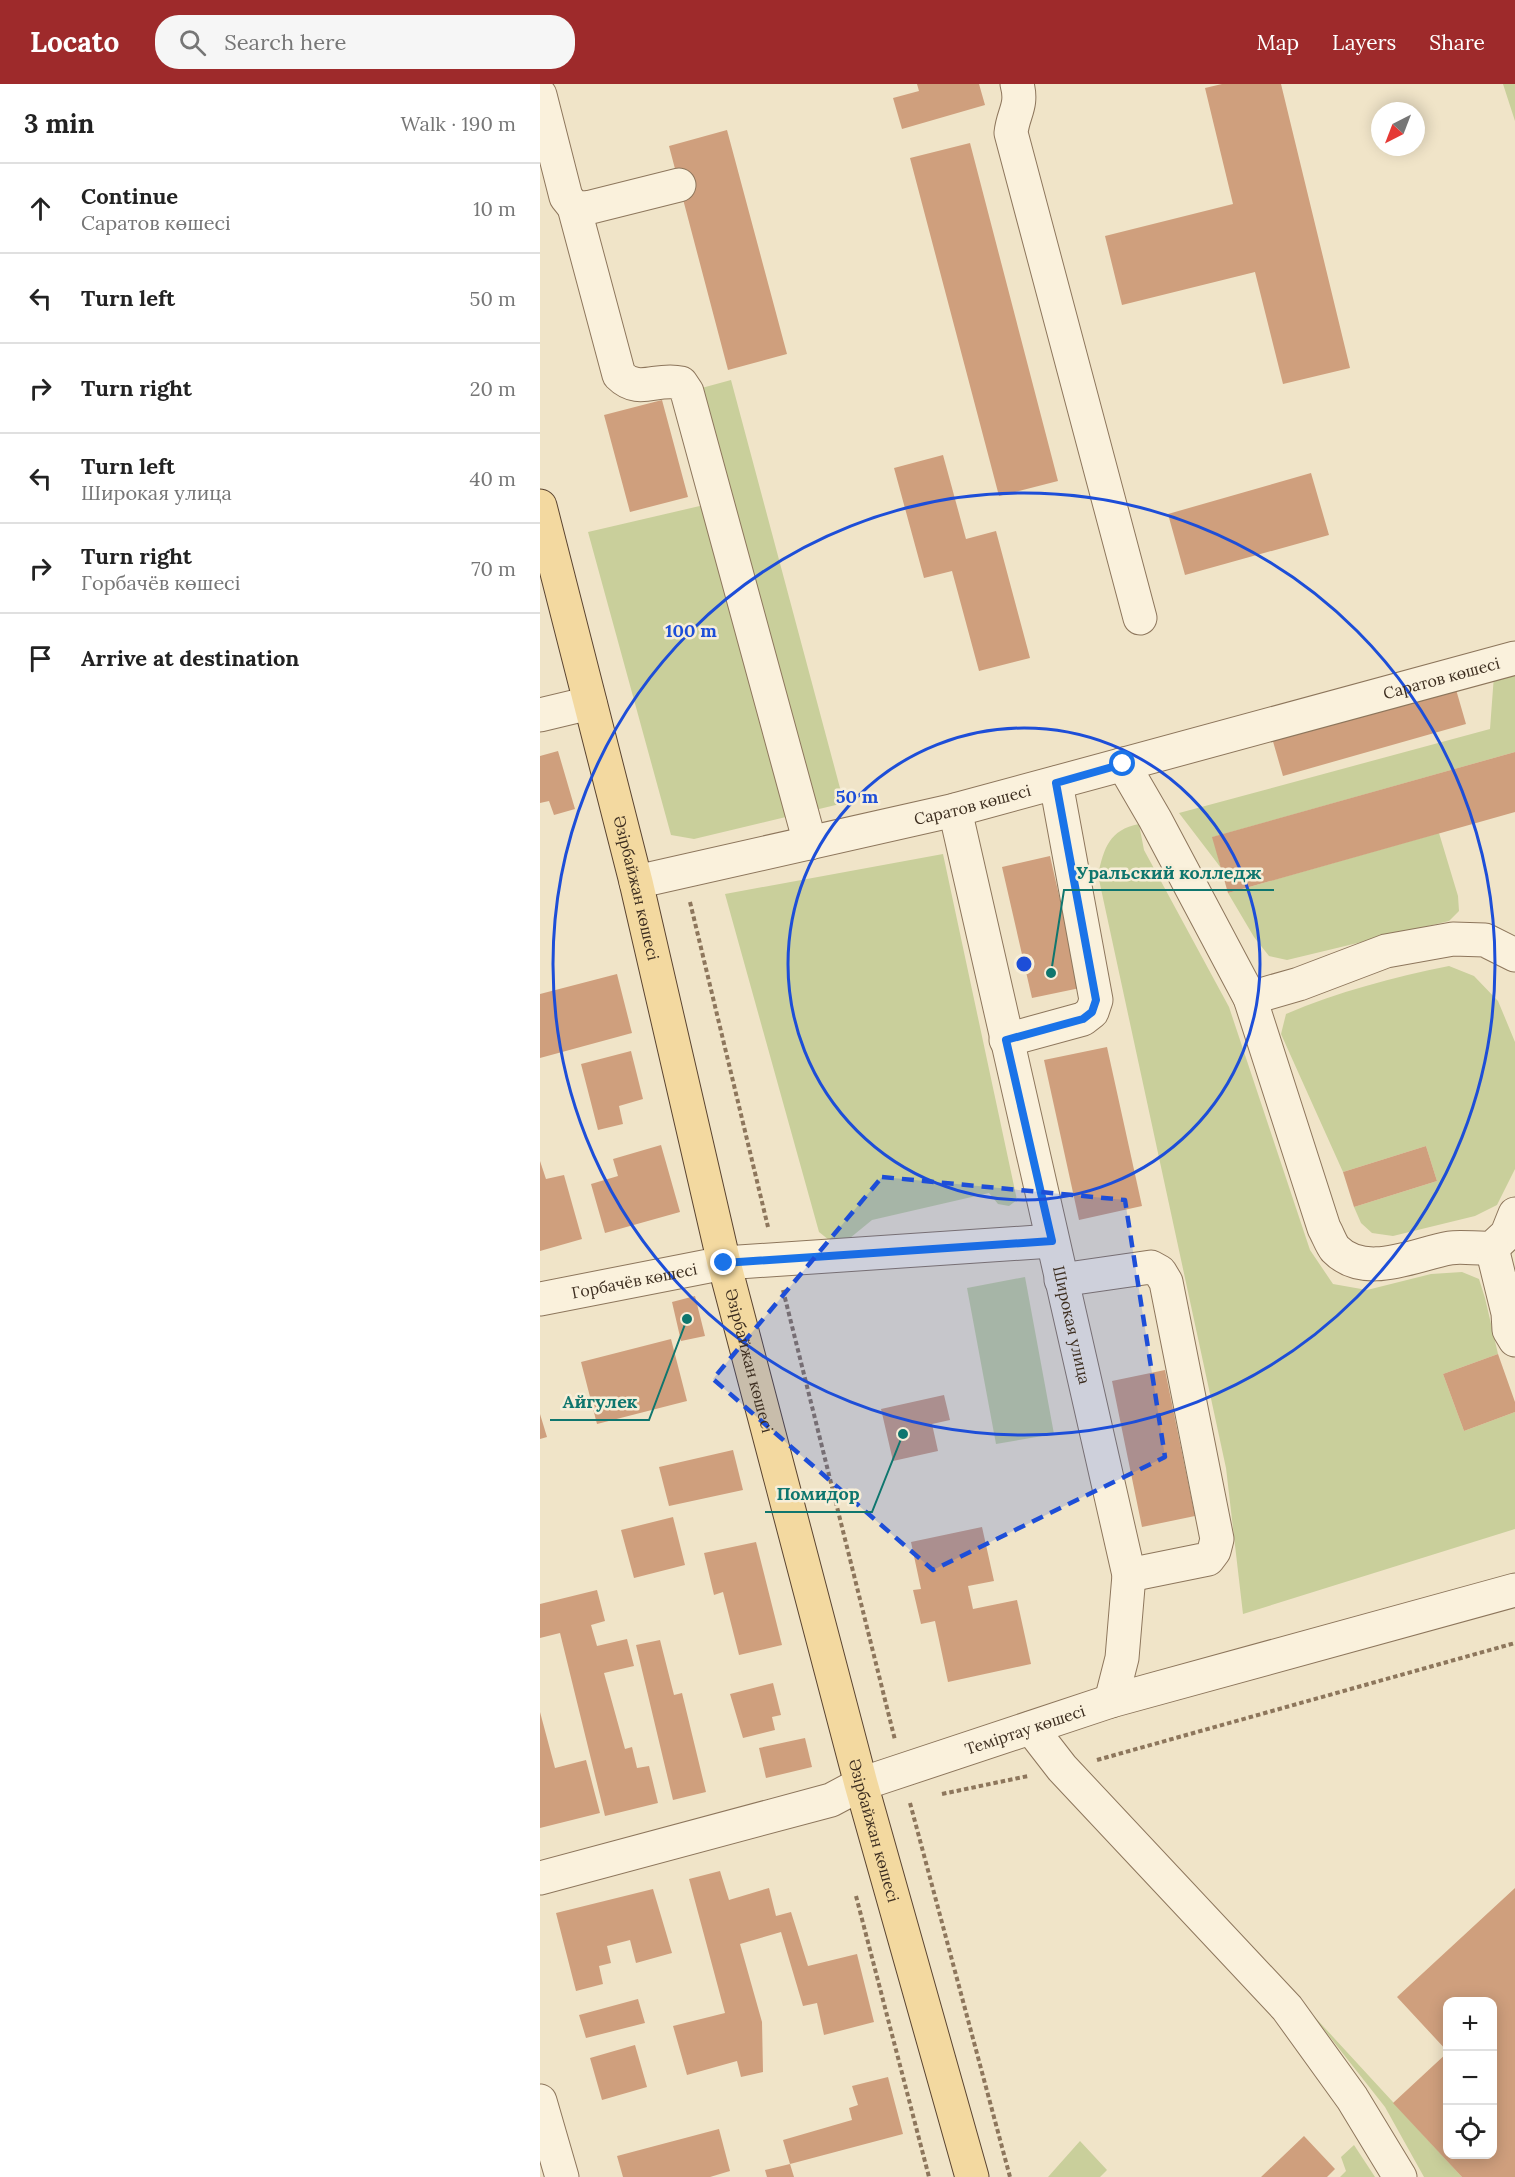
<!DOCTYPE html>
<html lang="en">
<head>
<meta charset="utf-8">
<style>
	body { margin:0; font-family:Lora,serif; background:#f6f6f6; color:#222 }
	.controls { position:absolute; right:18px; bottom:18px; display:grid; overflow:hidden; border-radius:12px; box-shadow:0 3px 15px #0003 }
	.controls button { width:54px; height:54px; display:grid; place-items:center; padding:0; border:0; border-bottom:2px solid #e0e0e0; background:#fff; color:#222; font:30px sans-serif }
	.compass { position:absolute; left:831px; top:18px; width:54px; height:54px; border-radius:50%; background:#fff; box-shadow:0 3px 15px #0003; rotate:222deg }
	.stop { position:absolute; width:18px; height:18px; margin:-14px; border:4px solid #1a73e8; border-radius:50%; background:#fff }
	.stop.end { background:#1a73e8; border-color:#fff; box-shadow:0 2px 6px #0008 }
	.list { margin:0; padding:0; list-style:none }
	h2 { display:flex; justify-content:space-between; align-items:center; height:78px; margin:0; padding:0 24px; font-size:26px }
	h2 small { font-size:20px; font-weight:400; color:#767676 }
	.list li { display:grid; grid-template-columns:39px 1fr auto; gap:18px; align-items:center; box-sizing:border-box; height:90px; padding:0 24px; border-top:2px solid #e0e0e0 }
	.list b { display:block; font-size:22px; white-space:nowrap }
	.list p { margin:0; font-size:20px; white-space:nowrap; color:#767676 }
	.list em { font-size:20px; font-style:normal; color:#767676 }
	.icon { flex:none; width:33px; height:33px; fill:none; stroke:currentColor; stroke-width:2; stroke-linecap:round; stroke-linejoin:round }
	.map { position:relative; flex:none; width:975px; height:2093px; overflow:hidden }
	header { display:flex; align-items:center; gap:36px; box-sizing:border-box; height:84px; padding:0 30px; background:#9e2a2b; color:#fff }
	header strong { font-size:28px }
	nav { display:flex; gap:33px; margin-inline-start:auto; font-size:21px }
	.search { width:420px; height:54px; background:#f6f6f6; display:flex; align-items:center; gap:15px; box-sizing:border-box; padding:0 21px; border-radius:24px; color:#767676; font-size:22px }
	main { display:flex }
	aside { flex:1; background:#fff }
	.map>svg:first-child { display:block }
</style>
</head>
<body>
<header>
<strong>Locato</strong>
<div class="search"><svg class="icon" aria-label="search" viewBox="0 0 24 24"><circle cx="10" cy="10" r="6"/><path d="M15 15l6 6"/></svg>Search here</div>
<nav><a>Map</a><a>Layers</a><a>Share</a></nav>
</header>
<main>
<aside>
<h2>3 min<small>Walk · 190 m</small></h2>
<ul class="list">
<li><svg class="icon" aria-label="ahead" viewBox="0 0 24 24"><path d="M12 20V5M6 11l6-6 6 6"/></svg><div><b>Continue</b><p>Саратов көшесі</p></div><em>10 m</em></li>
<li><svg class="icon" aria-label="left" viewBox="0 0 24 24"><path d="M17 20v-9H6M10 6l-5 5 5 5"/></svg><div><b>Turn left</b></div><em>50 m</em></li>
<li><svg class="icon" aria-label="right" viewBox="0 0 24 24"><path d="M7 20v-9h11M14 6l5 5-5 5"/></svg><div><b>Turn right</b></div><em>20 m</em></li>
<li><svg class="icon" aria-label="left" viewBox="0 0 24 24"><path d="M17 20v-9H6M10 6l-5 5 5 5"/></svg><div><b>Turn left</b><p>Широкая улица</p></div><em>40 m</em></li>
<li><svg class="icon" aria-label="right" viewBox="0 0 24 24"><path d="M7 20v-9h11M14 6l5 5-5 5"/></svg><div><b>Turn right</b><p>Горбачёв көшесі</p></div><em>70 m</em></li>
<li><svg class="icon" aria-label="arrive" viewBox="0 0 24 24"><path d="M6 21V4h12l-3 4 3 4H6"/></svg><div><b>Arrive at destination</b></div></li>
</ul>
</aside>
<div class="map">
<svg width="975" height="2093" viewBox="0 0 975 2093">
	<rect width="100%" height="100%" fill="#f0e4c8"/>
	<path fill="#c9cf9b" d="M963,0H975V37Z
		M191,296L304,719L154,755L131,751L48,448L177,418L147,308Z
		M975,586V668L673,753L681,784L639,729L950,645L954,591Z
		M599,740L604,766L689,923L770,1166L793,1200L827,1206L891,1190L922,1188L939,1195L945,1214L958,1270L903,1290L924,1347L975,1328V1445L703,1530L686,1384L558,791C564,764 569,746 599,740Z
		M899,749L918,812L919,827L909,837L747,876L729,872L714,853L688,809Z
		M403,770L477,1116L469,1122L458,1120L449,1109L332,1136L310,1154L289,1156L279,1148L185,810Z
		M909,882L934,892L958,917L975,958V1085L957,1121L935,1132L853,1152L832,1149L821,1139L814,1123L897,1097L886,1062L803,1088L741,950L746,930C797,908 854,893 909,882Z
		M485,1193L514,1350L456,1360L427,1204Z
		M771,1929L922,2093H884L845,2023Z
		M540,2057L567,2086L560,2093H508Z
		M814,2061L835,2093H800L806,2087L801,2073Z"/>
	<path fill="#cf9f7d" d="M377,0H439L445,21L362,45L353,14L379,7Z
		M682,0H741L810,284L743,300L715,188L582,221L565,152L693,120L665,4Z
		M187,46L247,270L188,286L129,62Z
		M430,59L518,397L459,412L370,74Z
		M122,316L148,413L90,428L64,331Z
		M403,371L426,455L456,447L490,574L439,587L412,487L384,494L354,384Z
		M771,389L789,451L645,491L628,430Z
		M915,602L926,640L743,692L732,654Z
		M18,667L35,725L14,731L9,717L0,719V672Z
		M975,668V728L688,809L672,753Z
		M510,772L540,904L492,914L462,783Z
		M77,890L92,949L0,974V910Z
		M567,963L602,1122L539,1136L504,976Z
		M91,967L103,1015L79,1022L83,1040L58,1046L41,980Z
		M121,1061L140,1128L65,1149L51,1100L78,1092L73,1075Z
		M886,1062L897,1097L814,1123L803,1088Z
		M0,1077L6,1095L24,1091L42,1155L0,1167Z
		M155,1212L165,1252L141,1257L132,1218Z
		M131,1255L147,1317L57,1340L41,1278Z
		M958,1270L975,1318V1328L924,1347L903,1290Z
		M625,1286L655,1432L602,1443L572,1297Z
		M404,1311L410,1336L392,1340L398,1367L353,1377L341,1325Z
		M0,1330L7,1353L0,1355Z
		M193,1366L203,1406L129,1422L119,1383Z
		M133,1433L145,1481L94,1494L81,1446Z
		M442,1443L454,1497L428,1502L433,1525L477,1516L491,1580L408,1598L395,1537L381,1540L373,1506L381,1505L371,1458Z
		M216,1458L242,1561L199,1571L183,1508L174,1511L164,1469Z
		M57,1506L65,1537L51,1541L57,1562L87,1555L94,1582L64,1589L85,1665L92,1663L97,1684L109,1682L118,1719L65,1732L20,1549L0,1554V1520Z
		M120,1556L134,1611L142,1609L166,1708L133,1716L96,1561Z
		M233,1599L241,1631L232,1633L235,1646L203,1654L190,1610Z
		M0,1628L15,1684L46,1676L60,1729L0,1744Z
		M265,1654L272,1683L226,1694L219,1664Z
		M180,1787L189,1816L229,1804L236,1832L251,1828L268,1882L317,1870L334,1938L284,1951L277,1919L263,1922L241,1848L200,1860L222,1938L223,1988L201,1993L197,1977L147,1991L133,1942L185,1929L149,1795Z
		M975,1804V2093H922L853,2019L908,1968V2070H952V1918H908V1968L857,1913Z
		M113,1805L132,1869L96,1879L90,1856L67,1862L71,1879L59,1882L63,1900L36,1907L16,1829Z
		M98,1915L105,1939L46,1954L39,1931Z
		M95,1961L107,2003L62,2016L50,1974Z
		M348,1993L363,2050L250,2080L243,2056L312,2036L309,2024L318,2021L312,2002Z
		M179,2045L190,2087L170,2093H83L77,2072Z
		M764,2052L795,2085L787,2093H721Z
		M250,2080L254,2093H227L225,2086Z"/>
	<g fill="none" stroke-linecap="round" stroke-linejoin="round">
		<defs>
			<g id="minor">
				<path d="M477,0C483,22 473,29 471,49L600,534"/>
				<path d="M0,11L26,113L34,123L47,124L139,101"/>
				<path d="M34,123L79,291C99,311 116,293 141,299L147,308L270,759"/>
				<path d="M0,631L50,619"/>
				<path d="M583,680L615,735L710,914L784,1144C788,1151 791,1160 795,1165C825,1196 875,1170 910,1164C921,1162 939,1165 952,1164L967,1150L975,1130"/>
				<path id="s1" d="M415,726L589,1491L582,1574L571,1617"/>
				<path id="s2" d="M96,798L415,726L975,574"/>
				<path d="M710,914L759,900L846,867L913,855L945,856L975,871"/>
				<path d="M466,956L543,935L552,928L556,916L516,699"/>
				<path d="M952,1164L968,1229L969,1246L975,1256"/>
				<path d="M521,1196L611,1183L620,1188L626,1198L677,1455L674,1467L668,1475L589,1491"/>
				<path id="s3" d="M0,1215L184,1179L512,1157"/>
				<path d="M491,1644L522,1684L747,1924L812,2014L860,2093"/>
				<path id="s4" d="M0,1794L291,1716L321,1700L571,1617L975,1506"/>
				<path d="M0,2017L22,2093"/>
			</g>
			<g id="major">
				<path id="s5" d="M0,422L96,798L184,1179L321,1700L432,2093"/>
			</g>
		</defs>
		<use href="#minor" stroke="#8d765c" stroke-width="35"/>
		<use href="#major" stroke="#5b4430" stroke-width="35"/>
		<path stroke="#8d765c" stroke-width="4" stroke-dasharray="4.5 3" stroke-linecap="butt" d="M150,818L228,1143
			M243,1206L355,1656
			M557,1676L975,1559
			M402,1710L488,1692
			M370,1719L470,2093
			M316,1812L389,2093"/>
		<use href="#minor" stroke="#faf1dc" stroke-width="33"/>
		<use href="#major" stroke="#f3d9a0" stroke-width="33"/>
	</g>
	<g fill="none" stroke-linecap="round" stroke-linejoin="round">
		<path stroke="#1a73e8" stroke-width="8" d="M184,1179L512,1157L466,956L543,935L552,928L556,916L516,699L583,680"/>
	</g>
	<path fill="#1d4ed8" fill-opacity="0.2" stroke="#1d4ed8" stroke-width="4.5" stroke-dasharray="12 8" stroke-linejoin="round" d="M342,1093L585,1116L625,1373L393,1486L173,1295Z"/>
	<g fill="none" stroke="#1d4ed8" stroke-width="3">
		<circle cx="484" cy="880" r="236"/>
		<circle cx="484" cy="880" r="471"/>
	</g>
	<g text-anchor="middle" stroke-width="5" stroke-linejoin="round" paint-order="stroke">
		<g font-size="16" fill="#3d2e20" stroke="#f7eed8">
			<text dy="6" stroke="none"><textPath href="#s2" startOffset="831">Саратов көшесі</textPath></text>
			<text dy="6" stroke="none"><textPath href="#s2" startOffset="345">Саратов көшесі</textPath></text>
			<text dy="6" stroke="none"><textPath href="#s5" startOffset="394">Әзірбайжан көшесі</textPath></text>
			<text dy="6" stroke="none"><textPath href="#s3" startOffset="96">Горбачёв көшесі</textPath></text>
			<text dy="6" stroke="none"><textPath href="#s1" startOffset="528">Широкая улица</textPath></text>
			<text dy="6" stroke="none"><textPath href="#s5" startOffset="880">Әзірбайжан көшесі</textPath></text>
			<text dy="6" stroke="none"><textPath href="#s4" startOffset="508">Теміртау көшесі</textPath></text>
			<text dy="6" stroke="none"><textPath href="#s5" startOffset="1366">Әзірбайжан көшесі</textPath></text>
		</g>
	</g>
	<circle cx="484" cy="880" r="9" fill="#1d4ed8" stroke="#f7eed8" stroke-width="3"/>
	<g font-size="18" text-anchor="middle" font-weight="bold" fill="#1d4ed8" stroke="#f7eed8" stroke-width="5" stroke-linejoin="round" paint-order="stroke">
		<text x="151" y="553">100 m</text>
		<text x="317" y="719">50 m</text>
	</g>
	<path fill="none" stroke="#0f766e" stroke-width="2" d="M511 889L524 806H734M147 1235L109 1336H10M363 1350L332 1428H225"/>
	<g fill="#0f766e" stroke="#f7eed8" stroke-width="2">
		<circle cx="511" cy="889" r="6"/>
		<circle cx="147" cy="1235" r="6"/>
		<circle cx="363" cy="1350" r="6"/>
	</g>
	<g font-size="18" text-anchor="middle" font-weight="bold" fill="#0f766e" stroke="#f7eed8" stroke-width="5" stroke-linejoin="round" paint-order="stroke">
		<text x="629" y="795">Уральский колледж</text>
		<text x="60" y="1324">Айгулек</text>
		<text x="278" y="1416">Помидор</text>
	</g>
</svg>
<div class="controls">
<button>+</button>
<button>−</button>
<button><svg class="icon" aria-label="locate" viewBox="0 0 24 24"><circle cx="12" cy="12" r="6"/><path d="M12 2v4M12 18v4M2 12h4M18 12h4"/></svg></button>
</div>
<svg class="compass" viewBox="-18 -18 36 36"><path d="M0-13l5 13h-10z" fill="#e53935"/><path d="M0 13l5-13h-10z" fill="#767676"/></svg>
<div class="stop" style="left:583px;top:680px"></div>
<div class="stop end" style="left:184px;top:1179px"></div>
</div>
</main>
</body>
</html>
